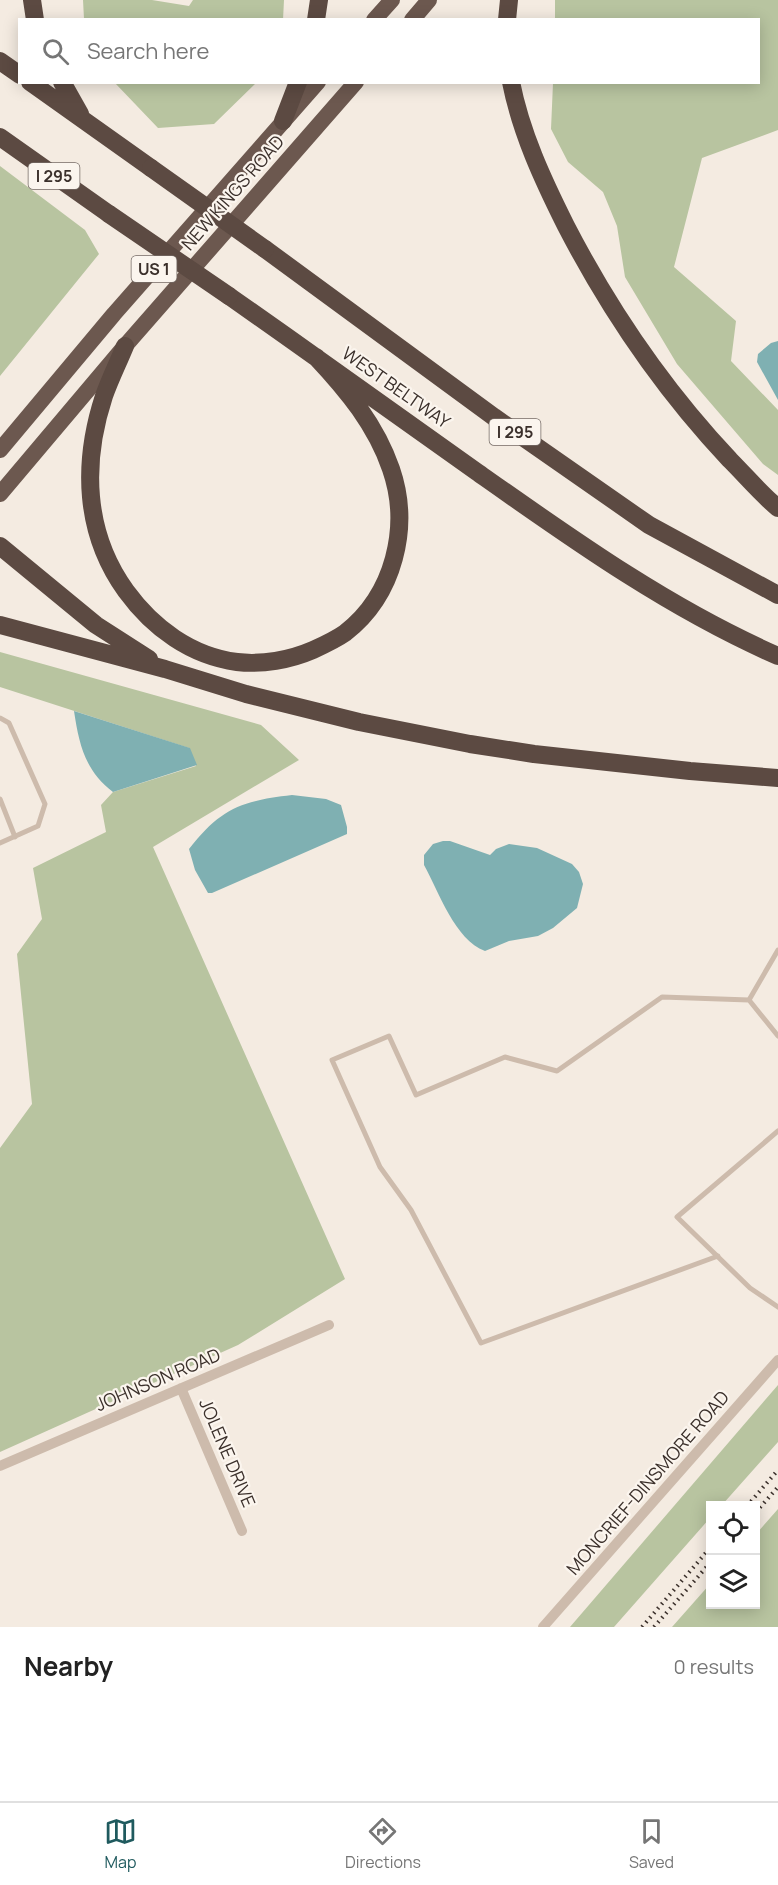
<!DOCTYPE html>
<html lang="en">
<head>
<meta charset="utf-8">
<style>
	body { margin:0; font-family:Manrope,sans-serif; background:#f2f2f2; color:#222 }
	.controls { position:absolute; right:18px; bottom:18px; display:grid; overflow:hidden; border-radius:0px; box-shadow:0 3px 15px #0003 }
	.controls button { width:54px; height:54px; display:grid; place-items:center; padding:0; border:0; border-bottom:2px solid #e0e0e0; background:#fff; color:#222; font:30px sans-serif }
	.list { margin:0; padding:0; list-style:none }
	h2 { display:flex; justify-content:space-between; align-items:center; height:78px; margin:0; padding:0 24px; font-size:26px }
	h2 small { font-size:20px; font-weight:400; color:#767676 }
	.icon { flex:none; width:33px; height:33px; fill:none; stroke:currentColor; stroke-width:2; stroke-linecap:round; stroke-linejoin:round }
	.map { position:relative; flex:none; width:778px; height:1627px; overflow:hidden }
	.search { position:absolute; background:#fff; box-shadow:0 3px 15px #0003; left:18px; right:18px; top:18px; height:66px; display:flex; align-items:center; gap:15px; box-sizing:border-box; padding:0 21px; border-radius:0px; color:#767676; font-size:22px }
	.sheet { height:174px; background:#fff }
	nav { display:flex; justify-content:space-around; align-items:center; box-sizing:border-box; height:84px; border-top:2px solid #e0e0e0; background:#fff; font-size:16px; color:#767676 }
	nav a { display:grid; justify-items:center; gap:3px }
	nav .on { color:#1f5a5e }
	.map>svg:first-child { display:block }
</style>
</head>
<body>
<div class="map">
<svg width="778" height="1627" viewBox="0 0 778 1627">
	<rect width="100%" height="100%" fill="#f4ebe1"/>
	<path fill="#b8c4a0" d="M83,0H152L189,6L193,0H284L283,20L84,19Z
		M555,0H778V130L702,158L674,267L736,321L731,361L778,410V475L763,464L677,364L625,277L617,226L603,192L568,162L551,129L553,83L758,82V20L555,19Z
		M115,83H256L214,124L158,128Z
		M0,166L85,230L99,254L0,376Z
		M0,652L261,725L299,760L153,847L345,1279L238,1345L0,1452V1148L32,1104L17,954L42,919L33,868L106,832L101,805L113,792L196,766L189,748L0,687Z
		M778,1385V1442L722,1505L710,1506V1518L614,1627H570Z
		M778,1509V1627H672L710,1584V1604H756V1534Z"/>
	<path fill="#7fb0b2" d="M778,341V400L757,362L758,354L771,343Z
		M74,711L190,748L197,765L113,792C85,771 79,744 74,711Z
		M292,795L326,799L341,805L347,827V834L212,893H208L195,870L189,849C221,808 241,801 292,795Z
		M443,841H450L490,855L496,849L509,844L537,848L572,864L579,872L583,884L577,908L553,928L538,936L509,941L485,951C455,940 439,892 424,865V855L433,844Z"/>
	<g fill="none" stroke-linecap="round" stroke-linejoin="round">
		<path stroke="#cdbbac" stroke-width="5" d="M0,718L9,723L45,804L38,826L0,843
			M0,799L15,837
			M778,950L749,1000L778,1036
			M778,1131L677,1217L750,1288L778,1307
			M718,1256L481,1343L411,1210L380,1167L332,1060L389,1036L416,1095L505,1057L557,1071L662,997L749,1000"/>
		<path stroke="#cdbbac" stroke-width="10" d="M181,1388L242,1531
			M0,1466L329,1325
			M543,1627L778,1360"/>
		<path stroke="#6c584f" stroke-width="16" d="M374,20L392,0
			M412,20L429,0
			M0,450L114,314L318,82
			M0,494L125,346L356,82"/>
		<path stroke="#5c4a42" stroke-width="18" d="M32,0L35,20
			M316,20L319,0
			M507,20L509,0
			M0,61L20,75
			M30,82L151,168
			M62,82L80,114
			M511,82C521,133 543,180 566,226C610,311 664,390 730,460C746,476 761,494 778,508
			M283,121L298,82
			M0,137L109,214
			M265,249L494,417L649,525L778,595
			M229,296C312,354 394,413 477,472C572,539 670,609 778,656
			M125,346C118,363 110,379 104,396C82,463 84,533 126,591C153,628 191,656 237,662C262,665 290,660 313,650C324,645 335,640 345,633C394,595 411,527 391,469C376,425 347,390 316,357
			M0,546L96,625L149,659
			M0,625L165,669L246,694L359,722L470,744L534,754L690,771L778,778"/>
		<path stroke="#3b302b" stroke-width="4" stroke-dasharray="1.5 4.5" stroke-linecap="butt" d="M747,1506L778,1470
			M756,1512L778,1487
			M642,1627L710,1548
			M654,1627L710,1563"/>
		<path stroke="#5c4a42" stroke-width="18" d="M151,168L265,249
			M109,214L229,296"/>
	</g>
	<g text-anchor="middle" stroke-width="4.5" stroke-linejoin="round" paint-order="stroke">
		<g fill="#fbf5ee" stroke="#756b66" stroke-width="1.5">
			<rect x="28.5" y="163" width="51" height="26" rx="4.5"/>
			<rect x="131.5" y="256" width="45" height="26" rx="4.5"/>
			<rect x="489.5" y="419" width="51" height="26" rx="4.5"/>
		</g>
		<g font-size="16" font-weight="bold" fill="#3b302b">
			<text x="54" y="182">I 295</text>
			<text x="154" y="275">US 1</text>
			<text x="515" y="438">I 295</text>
		</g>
		<g font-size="18" fill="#3b302b" stroke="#fbf5ee">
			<text transform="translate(233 193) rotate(-49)" y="6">NEW KINGS ROAD</text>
			<text transform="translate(396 388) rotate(35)" y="6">WEST BELTWAY</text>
			<text transform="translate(158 1380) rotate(-23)" y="6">JOHNSON ROAD</text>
			<text transform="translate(227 1453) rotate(67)" y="6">JOLENE DRIVE</text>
			<text transform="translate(648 1483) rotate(-49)" y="6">MONCRIEF-DINSMORE ROAD</text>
		</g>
	</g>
</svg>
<div class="controls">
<button><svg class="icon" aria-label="locate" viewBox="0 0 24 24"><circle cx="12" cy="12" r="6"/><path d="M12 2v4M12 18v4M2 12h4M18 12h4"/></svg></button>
<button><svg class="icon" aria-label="layers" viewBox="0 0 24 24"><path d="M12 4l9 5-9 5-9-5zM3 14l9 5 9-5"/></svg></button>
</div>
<div class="search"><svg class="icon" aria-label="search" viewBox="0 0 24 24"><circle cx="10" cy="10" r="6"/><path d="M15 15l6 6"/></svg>Search here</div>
</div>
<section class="sheet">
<h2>Nearby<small>0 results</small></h2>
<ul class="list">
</ul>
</section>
<nav>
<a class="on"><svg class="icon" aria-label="map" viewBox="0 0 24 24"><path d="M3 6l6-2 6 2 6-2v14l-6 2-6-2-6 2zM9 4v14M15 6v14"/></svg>Map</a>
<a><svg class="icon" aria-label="directions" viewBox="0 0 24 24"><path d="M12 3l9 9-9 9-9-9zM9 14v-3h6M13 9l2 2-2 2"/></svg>Directions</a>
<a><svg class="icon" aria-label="saved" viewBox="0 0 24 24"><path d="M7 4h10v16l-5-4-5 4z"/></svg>Saved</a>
</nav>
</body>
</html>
